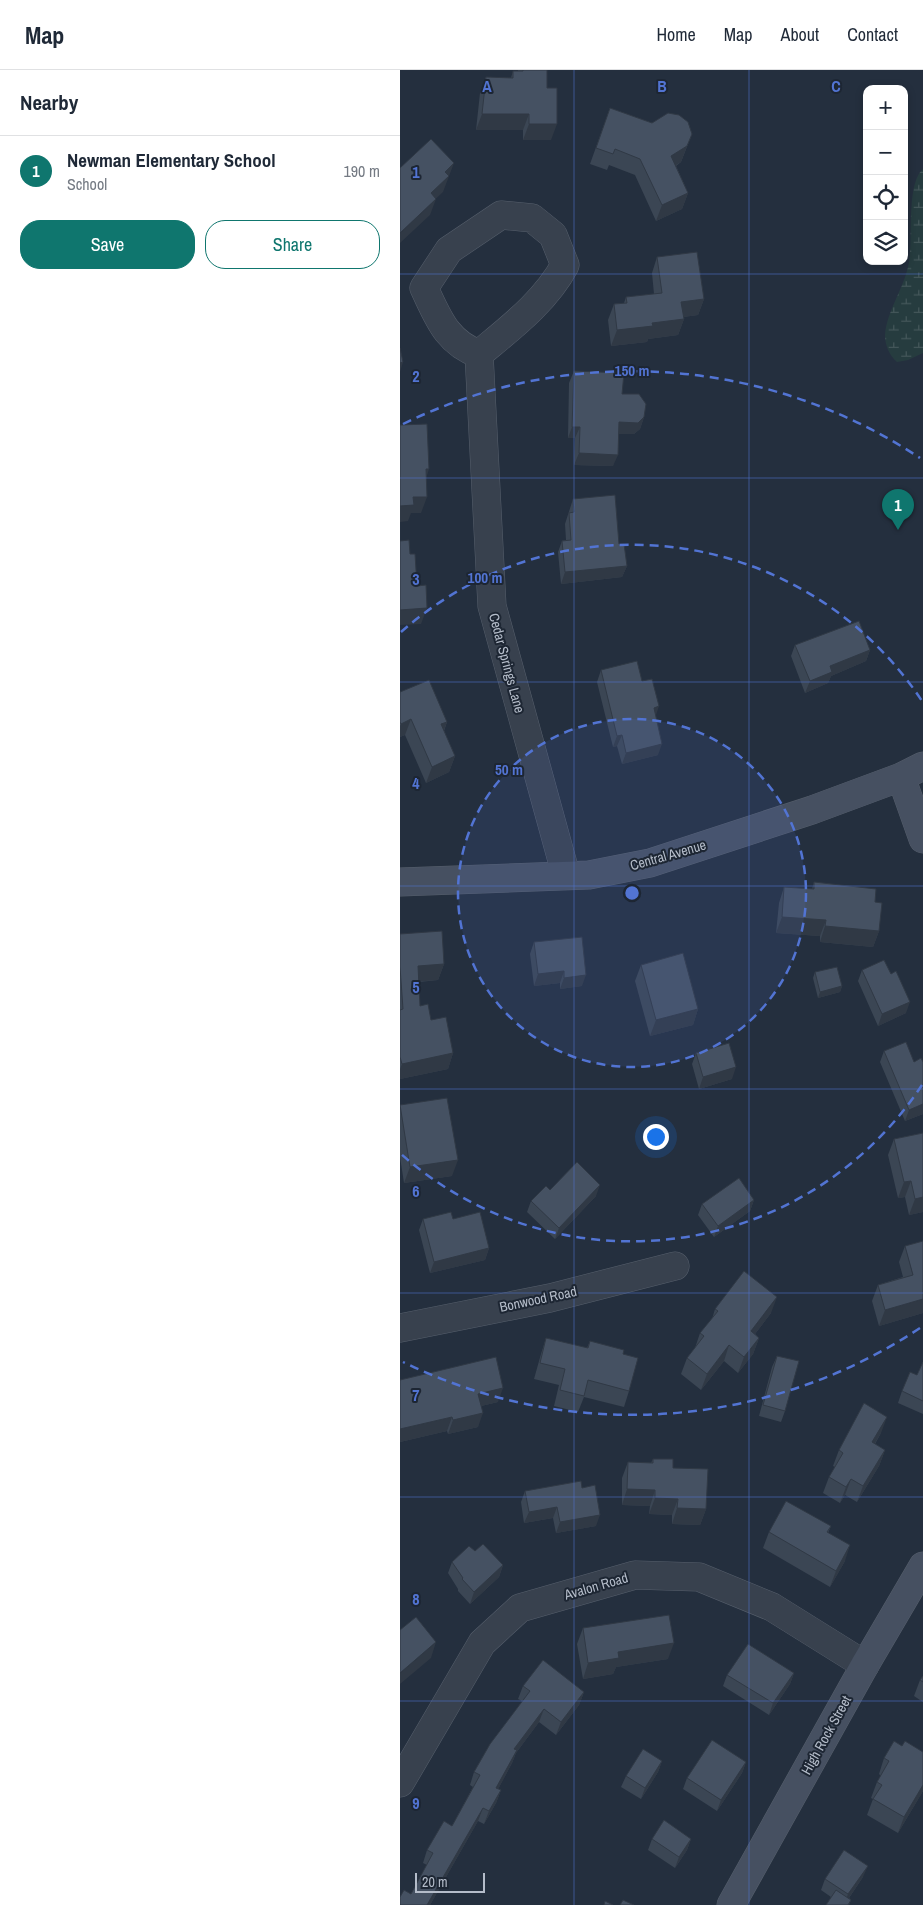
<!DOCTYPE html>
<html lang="en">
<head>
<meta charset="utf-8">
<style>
	body { margin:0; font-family:"Archivo Narrow",sans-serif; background:#f6f6f7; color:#1f2937 }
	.controls { position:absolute; right:15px; top:15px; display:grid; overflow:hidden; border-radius:10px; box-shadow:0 2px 8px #0003 }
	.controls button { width:45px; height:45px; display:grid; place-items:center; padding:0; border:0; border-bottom:1px solid #e0e1e3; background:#fff; color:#1f2937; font:25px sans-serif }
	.scale { position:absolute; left:15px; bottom:12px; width:70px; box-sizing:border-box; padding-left:5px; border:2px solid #b4bcc9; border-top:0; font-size:14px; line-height:18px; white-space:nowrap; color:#b4bcc9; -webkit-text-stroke:4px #1d2633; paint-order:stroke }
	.you { position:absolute; left:255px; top:1066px; width:18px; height:18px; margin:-12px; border:4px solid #fff; border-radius:50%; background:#1a73e8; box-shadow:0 0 0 8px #1a73e833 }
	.badge { display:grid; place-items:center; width:32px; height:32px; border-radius:50%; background:#0f766e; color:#fff; font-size:16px; font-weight:700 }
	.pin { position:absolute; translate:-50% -41px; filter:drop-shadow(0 1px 2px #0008) }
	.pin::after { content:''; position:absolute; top:26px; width:18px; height:15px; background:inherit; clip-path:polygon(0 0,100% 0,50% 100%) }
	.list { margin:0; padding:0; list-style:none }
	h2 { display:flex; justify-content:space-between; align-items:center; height:65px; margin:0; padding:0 20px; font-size:21px }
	h2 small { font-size:16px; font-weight:400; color:#747a83 }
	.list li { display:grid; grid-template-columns:32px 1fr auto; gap:15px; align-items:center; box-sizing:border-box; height:70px; padding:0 20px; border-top:1px solid #e0e1e3 }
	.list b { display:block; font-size:19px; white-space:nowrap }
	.list p { margin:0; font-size:16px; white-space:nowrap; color:#747a83 }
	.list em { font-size:16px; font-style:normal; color:#747a83 }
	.actions { display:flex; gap:10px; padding:15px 20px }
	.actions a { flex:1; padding:11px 0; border:1px solid #0f766e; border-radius:20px; text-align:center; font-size:18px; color:#0f766e }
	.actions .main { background:#0f766e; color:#fff }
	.icon { flex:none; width:28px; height:28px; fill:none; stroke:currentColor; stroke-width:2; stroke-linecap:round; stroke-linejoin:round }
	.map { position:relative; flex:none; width:523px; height:1835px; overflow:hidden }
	header { display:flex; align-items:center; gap:30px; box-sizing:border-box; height:70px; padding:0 25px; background:#fff; border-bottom:1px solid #e0e1e3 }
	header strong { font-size:24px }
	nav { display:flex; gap:28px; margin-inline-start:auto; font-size:18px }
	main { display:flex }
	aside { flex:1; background:#fff }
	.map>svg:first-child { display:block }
</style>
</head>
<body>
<header>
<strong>Map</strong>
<nav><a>Home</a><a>Map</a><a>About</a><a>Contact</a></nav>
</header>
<main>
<aside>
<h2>Nearby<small></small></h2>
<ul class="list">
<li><span class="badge">1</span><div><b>Newman Elementary School</b><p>School</p></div><em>190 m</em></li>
</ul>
<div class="actions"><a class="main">Save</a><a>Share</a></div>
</aside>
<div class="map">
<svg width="523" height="1835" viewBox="0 0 523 1835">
	<defs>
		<pattern id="wetland-marsh" width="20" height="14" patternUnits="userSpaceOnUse" patternTransform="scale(1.25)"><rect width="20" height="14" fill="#263c3f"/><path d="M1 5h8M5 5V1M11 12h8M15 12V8" fill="none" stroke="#435659"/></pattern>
	</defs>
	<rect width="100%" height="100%" fill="#242f3e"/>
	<path fill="url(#wetland-marsh)" d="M523,99V283L508,290L497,292C489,285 485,275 485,265C487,240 505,217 509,192C513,170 506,113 523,99Z"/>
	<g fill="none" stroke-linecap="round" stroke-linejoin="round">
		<defs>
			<path id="street" d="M79,284C110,258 145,232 165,195L153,165L132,148L101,145L49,180L24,218C38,247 46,272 79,284L92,536L166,805
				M0,1258L150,1228L275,1196
				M0,1713L82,1573L120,1538L235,1505L299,1507L372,1537L465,1595"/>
			<path id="secondary" d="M501,707L523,769
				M0,812L189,805L250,793L412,740L501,707L523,696
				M331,1835L465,1595L523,1496"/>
		</defs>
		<use href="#street" stroke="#565f6c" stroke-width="29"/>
		<use href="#secondary" stroke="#565f6c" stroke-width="29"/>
		<use href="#street" stroke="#38414e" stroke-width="28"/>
		<use href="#secondary" stroke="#465061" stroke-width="28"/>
	</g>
	<path fill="#3b4654" d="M118,0H147V18L151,70H123V60H76L80,23L86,7L111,8L113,1H118Z
		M210,38L252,53L292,64L281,92L276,96L288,123L282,139L256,151L235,105L209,95L207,100L190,94Z
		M257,187L304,229L298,245L283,247L284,249L278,265L248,269L247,272L211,276L208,250L214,234L224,233L226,227L254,224L252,203Z
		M174,301L222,324L244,347L240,359L234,364H218L213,396L174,395L175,368H168L169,313Z
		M173,429L219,474L227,496L222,507L161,514L158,482L162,471L166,470L165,454Z
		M395,575L470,580L466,591L431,606L428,613L405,623L391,586Z
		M201,600L242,611L258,685L222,694L217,676L213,677L197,612Z
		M0,622L47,652L44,661L55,686L49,702L26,713L5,665L0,667Z
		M414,812L475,832L479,861L473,877L420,872V866L376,863L379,833L384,817L412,819Z
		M0,864L44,894L38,910L19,912L20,936L31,950L53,983L48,999L0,1009Z
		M134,872L182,916L160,919V913L134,916L130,884Z
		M241,895L298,939L293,955L250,966L235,911Z
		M462,900L506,943L478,956L458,911Z
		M415,902L442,916L440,922L418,928L413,908Z
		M484,981L514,992L523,1044L505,1051L480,992Z
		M296,983L332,1009L299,1019L292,994Z
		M0,1035L52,1106L4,1113L0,1087Z
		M523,1063V1142L509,1145L505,1127L498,1128L488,1085L494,1069Z
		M150,1120L196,1126L155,1169L127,1142L131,1131Z
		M354,1130L350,1141L314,1167L298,1145L302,1134Z
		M23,1149H53L89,1178L85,1190L30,1203L19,1160Z
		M505,1176L523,1243L479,1256L472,1231L478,1215L503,1207L499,1192Z
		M315,1239L371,1243L355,1264L359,1268L353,1284L338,1303L324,1291L301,1320L281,1304L287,1288L295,1278L300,1263L312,1249Z
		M146,1268L187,1278L190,1271L223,1284L229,1321L224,1337L184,1327L178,1342L154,1336L159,1315L134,1309L141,1284Z
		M377,1286L385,1341L381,1352L359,1346L372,1297Z
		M523,1292V1344L498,1333L502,1321L517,1305Z
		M0,1310L98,1332L81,1336L78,1357L48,1364L47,1361L0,1372Z
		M481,1363L475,1374L485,1380L479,1396L457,1432L445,1425L440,1433L423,1423L429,1407L435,1397L433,1396L439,1380Z
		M253,1389L273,1398L306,1439L300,1455L272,1454V1445L249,1444L250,1436L222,1435V1408L228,1392L251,1393Z
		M125,1421L196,1456L156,1463L153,1448L124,1453L121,1432Z
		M431,1456L428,1463L445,1491L430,1517L363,1478L369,1462Z
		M75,1481L103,1495L99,1507L70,1534L58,1521V1519L48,1503L52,1492Z
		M183,1558L268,1589L216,1597L213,1604L183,1609L177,1574Z
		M394,1603L390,1614L369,1645L323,1616L327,1605Z
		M523,1606V1632L514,1626L520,1610Z
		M123,1616L184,1622L179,1635L156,1665L139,1652L116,1683L112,1693L98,1719L101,1720L96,1733L84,1754L78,1751L30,1835H0L11,1824L27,1795L23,1793L27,1780L52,1756L73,1717L70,1715L74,1702L122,1631L118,1629Z
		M502,1676L523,1721L498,1763L467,1745L473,1729L471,1728L477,1712L481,1706L479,1704L484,1688Z
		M262,1691L258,1702L241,1729L221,1717L226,1706Z
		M346,1692L342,1703L317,1741L283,1719L287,1708Z
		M252,1769H291L287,1780L275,1798L248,1780Z
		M463,1807L449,1828L451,1830L449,1835H426L431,1827L421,1820L425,1809Z"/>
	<path fill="#303945" d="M82,44H129L123,60H76Z
		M129,54H157L151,70H123Z
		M287,76L281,92L265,102L271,86Z
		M54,93L43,122L25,139L31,123L45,102Z
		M288,123L282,139L256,151L262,135Z
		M36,129L30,145L0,173V163Z
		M304,229L298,245L276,248L281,232Z
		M284,249L278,265L248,269L247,272L211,276L217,260L252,253Z
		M3,292L0,302V293Z
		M244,347L240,359L234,364H215L219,352Z
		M172,357H180L175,368H168Z
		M179,383L218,385L213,396L174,395Z
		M26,399H29L24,415Z
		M13,427H27L21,443H11L8,451L0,452V436Z
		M227,496L222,507L161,514L165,502Z
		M27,538L21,554L0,555V540Z
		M470,580L466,591L431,606L428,613L405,623L410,611L430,596Z
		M259,636L255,648L254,638Z
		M11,649L5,665L0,667V656L1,654Z
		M47,652L41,668V654Z
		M222,665L217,676L213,677L217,666Z
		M262,674L258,685L222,694L226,683Z
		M55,686L49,702L26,713L32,697Z
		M382,847L426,850L420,866L376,863Z
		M425,856L479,861L473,877L420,872Z
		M44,894L38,910L12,912L18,896Z
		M164,901L160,913L134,916L138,904Z
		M186,905L182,916L160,919L164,908Z
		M442,916L440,922L418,928L420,922Z
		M510,932L506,943L478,956L482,944Z
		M298,939L293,955L250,966L256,950Z
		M53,983L48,999L0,1009V999L2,994Z
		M336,997L332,1009L299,1019L303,1007Z
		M523,1034V1044L505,1051L509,1040Z
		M58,1090L52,1106L4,1113L10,1097Z
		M511,1111L505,1127L498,1128L504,1112Z
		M200,1115L196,1126L155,1169L159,1158Z
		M523,1127V1142L509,1145L515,1129Z
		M354,1130L350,1141L314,1167L318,1156Z
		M89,1178L85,1190L30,1203L34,1192Z
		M377,1227L371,1243L345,1277L351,1261Z
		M523,1229V1243L479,1256L485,1240Z
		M359,1268L353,1284L338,1303L344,1287Z
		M329,1275L324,1291L301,1320L307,1304Z
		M103,1318L98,1332L73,1338L78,1324Z
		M83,1343L78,1357L48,1364L53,1350Z
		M52,1347L47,1361L0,1372V1359Z
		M487,1347L481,1363L466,1388L472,1372Z
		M485,1380L479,1396L457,1432L463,1416Z
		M451,1409L445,1425L440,1433L446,1417Z
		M227,1419L255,1420L250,1436L222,1435Z
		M255,1428L278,1429L272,1445L249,1444Z
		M157,1437L153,1448L124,1453L129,1442Z
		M277,1438L306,1439L300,1455L272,1454Z
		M200,1445L196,1456L156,1463L160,1452Z
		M450,1475L445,1491L430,1517L436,1501Z
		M103,1495L99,1507L70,1534L74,1522Z
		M36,1572L31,1588L0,1614V1603Z
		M274,1573L268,1589L216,1597L213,1604L183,1609L188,1593L218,1582Z
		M394,1603L390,1614L369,1645L373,1633Z
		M184,1622L179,1635L156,1665L161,1652Z
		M144,1639L139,1652L116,1683L112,1693L92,1731L96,1718L114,1679Z
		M262,1691L258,1702L241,1729L245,1718Z
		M346,1692L342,1703L317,1741L321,1730Z
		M523,1715V1721L498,1763L504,1747Z
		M101,1720L96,1733L84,1754L89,1741Z
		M83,1738L78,1751L30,1835H27Z
		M291,1769L287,1780L275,1798L279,1787Z
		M468,1796L463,1807L444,1835L448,1824Z"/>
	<path fill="#455162" stroke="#303945" d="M123,0H147V18H157V54H129V44H82L86,7L113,8V1H123Z
		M210,38L252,53L268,43L279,45L288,52L292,64L287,76L271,86L288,123L262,135L240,89L215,79L213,84L196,78Z
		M31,69L54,93L45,102L49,106L31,123L36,129L0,163V98Z
		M297,182L304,229L281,232L284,249L252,253L253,256L217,260L214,234L227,233L226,227L262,223L257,187Z
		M0,278L3,292L0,293Z
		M174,301L224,303L222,324H239L246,334L244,347L238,353L219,352L218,385L179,383L180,357H172Z
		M27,354L29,399H26L27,427H13L14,435L0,436V355Z
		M215,425L219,474H224L227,496L165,502L162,471L171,470L169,443L174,442L173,429Z
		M9,470L10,484H15L17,516L26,515L27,538L0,540V471Z
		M459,551L470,580L430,596L432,602L410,611L395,575Z
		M237,591L242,611L252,609L259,636L254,638L262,674L226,683L222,665L217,666L201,600Z
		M29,610L47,652L41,654L55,686L32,697L11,649L1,654L0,652V622Z
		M414,812L476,819L475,832L482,833L479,861L425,856L426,850L382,847L384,817L414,819Z
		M42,861L44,894L18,896L20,936L28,934L31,950L46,947L53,983L2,994L0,987V940L3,939L0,897V864Z
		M182,867L186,905L164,908V901L138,904L134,872Z
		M283,883L298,939L256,950L241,895Z
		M484,890L491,904L496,901L510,932L482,944L462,900Z
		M437,897L442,916L420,922L415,902Z
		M506,972L514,992L521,988L523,992V1034L509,1040L484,981Z
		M329,973L336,997L303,1007L296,983Z
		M47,1028L58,1090L10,1097L0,1035Z
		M523,1063V1127L515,1129L511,1111L504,1112L494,1069Z
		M177,1092L200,1115L159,1158L131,1131L146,1116L150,1120Z
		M339,1108L354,1130L318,1156L302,1134Z
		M51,1142L53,1149L80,1142L89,1178L34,1192L23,1149Z
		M523,1171V1229L485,1240L478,1215L513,1205L505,1176Z
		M344,1201L377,1227L351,1261L359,1268L344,1287L329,1275L307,1304L287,1288L304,1266L300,1263L318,1241L315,1239Z
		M146,1268L188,1278L190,1271L224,1280L223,1284L238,1288L229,1321L188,1310L184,1326L160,1320L165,1299L140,1293Z
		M377,1286L399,1291L385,1341L363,1335Z
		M96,1287L103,1318L78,1324L83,1343L53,1350L52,1347L0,1359V1310Z
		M523,1292V1331L502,1321L510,1302L517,1305Z
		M464,1333L487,1347L472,1372L485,1380L463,1416L451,1409L446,1417L429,1407L443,1383L439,1380Z
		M253,1389H273V1398L308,1399L306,1439L277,1438L278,1429L255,1428V1420L227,1419L228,1392L253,1393Z
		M181,1411L182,1418L195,1415L200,1445L160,1452L157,1437L129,1442L125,1421Z
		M386,1431L431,1456L427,1462L450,1475L436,1501L369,1462Z
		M83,1474L103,1495L74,1522L62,1509L63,1508L52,1492L69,1476L75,1481Z
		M269,1545L274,1573L218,1582L219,1588L188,1593L183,1558Z
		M16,1547L36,1572L0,1603V1560Z
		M348,1574L394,1603L373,1633L327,1605Z
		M143,1590L184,1622L161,1652L144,1639L114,1679L117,1680L96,1718L101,1720L89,1741L83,1738L27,1835H0V1827L4,1820L11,1824L33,1783L27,1780L44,1751L52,1756L80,1705L74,1702L90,1674L130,1621L123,1616Z
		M523,1606V1612L520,1610Z
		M312,1670L346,1692L321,1730L287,1708Z
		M494,1671L502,1676L505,1671L523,1682V1715L504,1747L473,1729L482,1715L477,1712L489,1691L484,1688Z
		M243,1679L262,1691L245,1718L226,1706Z
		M264,1750L291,1769L279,1787L252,1769Z
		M444,1780L468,1796L448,1824L425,1809Z
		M436,1820L451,1830L448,1835H426Z
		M223,1830L234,1835H220Z
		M205,1831L213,1835H204Z"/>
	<path fill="none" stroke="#5274d3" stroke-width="1" stroke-opacity="0.55" d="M174,0V1835M349,0V1835M0,204H523M0,408H523M0,612H523M0,816H523M0,1019H523M0,1223H523M0,1427H523M0,1631H523"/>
	<circle cx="232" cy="823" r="174" fill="#5274d3" fill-opacity=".12"/>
	<g fill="none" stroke="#5274d3" stroke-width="2.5" stroke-dasharray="9 6">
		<circle cx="232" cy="823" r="174"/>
		<path d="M522 1015A348 348 0 0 1 1 1084M1 562A348 348 0 0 1 522 631"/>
		<path d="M520 1258A522 522 0 0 1 3 1292M3 354A522 522 0 0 1 520 388"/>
	</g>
	<g text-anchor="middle" stroke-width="4" stroke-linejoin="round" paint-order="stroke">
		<g font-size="14" fill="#b4bcc9" stroke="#1d2633">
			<text transform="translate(107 593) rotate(75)" y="5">Cedar Springs Lane</text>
			<text transform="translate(268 785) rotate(-16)" y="5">Central Avenue</text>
			<text transform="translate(138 1229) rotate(-12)" y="5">Bonwood Road</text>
			<text transform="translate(196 1516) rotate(-16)" y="5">Avalon Road</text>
			<text transform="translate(426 1665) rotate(-61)" y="5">High Rock Street</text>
		</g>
	</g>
	<g font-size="16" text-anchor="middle" font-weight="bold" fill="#5274d3" stroke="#1d2633" stroke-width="4" stroke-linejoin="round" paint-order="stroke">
		<text x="87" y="22">A</text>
		<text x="262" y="22">B</text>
		<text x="436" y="22">C</text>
		<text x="16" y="108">1</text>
		<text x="16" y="312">2</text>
		<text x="16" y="515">3</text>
		<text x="16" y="719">4</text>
		<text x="16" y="923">5</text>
		<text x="16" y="1127">6</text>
		<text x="16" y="1331">7</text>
		<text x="16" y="1535">8</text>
		<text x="16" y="1739">9</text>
	</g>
	<circle cx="232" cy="823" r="8" fill="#5274d3" stroke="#1d2633" stroke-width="2.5"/>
	<g font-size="15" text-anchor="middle" font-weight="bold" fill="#5274d3" stroke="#1d2633" stroke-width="4" stroke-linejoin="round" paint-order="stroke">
		<text x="232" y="306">150 m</text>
		<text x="85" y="513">100 m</text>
		<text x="109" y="705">50 m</text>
	</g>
</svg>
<div class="controls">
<button>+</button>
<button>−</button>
<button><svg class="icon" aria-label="locate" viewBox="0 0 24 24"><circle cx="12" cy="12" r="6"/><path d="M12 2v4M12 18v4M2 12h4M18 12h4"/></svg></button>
<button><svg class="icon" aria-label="layers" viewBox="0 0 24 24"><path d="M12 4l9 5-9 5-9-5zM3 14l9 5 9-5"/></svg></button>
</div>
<div class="scale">20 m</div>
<div class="you"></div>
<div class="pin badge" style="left:498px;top:460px">1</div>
</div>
</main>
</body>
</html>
